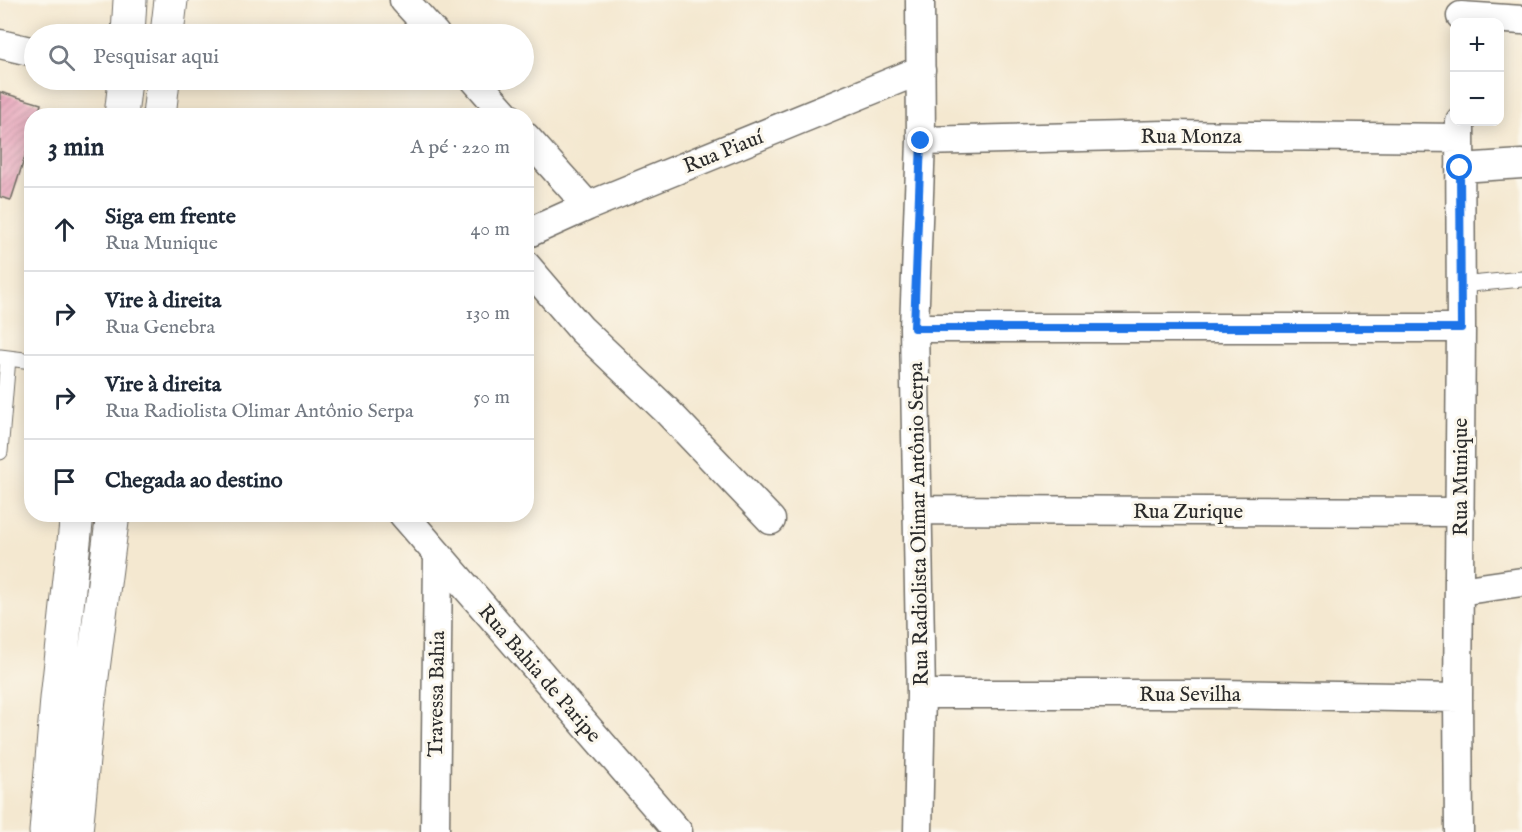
<!DOCTYPE html>
<html lang="pt">
<head>
<meta charset="utf-8">
<style>
	body { margin:0; font-family:"IM FELL English",serif; background:#f2f2f3; color:#1f2937 }
	.controls { position:absolute; right:18px; top:18px; display:grid; overflow:hidden; border-radius:12px; box-shadow:0 3px 15px #0003 }
	.controls button { width:54px; height:54px; display:grid; place-items:center; padding:0; border:0; border-bottom:2px solid #e0e1e3; background:#fff; color:#1f2937; font:30px sans-serif }
	.stop { position:absolute; width:18px; height:18px; margin:-14px; border:4px solid #1a73e8; border-radius:50%; background:#fff }
	.stop.end { background:#1a73e8; border-color:#fff; box-shadow:0 2px 6px #0008 }
	.list { margin:0; padding:0; list-style:none }
	h2 { display:flex; justify-content:space-between; align-items:center; height:78px; margin:0; padding:0 24px; font-size:26px }
	h2 small { font-size:20px; font-weight:400; color:#747a83 }
	.list li { display:grid; grid-template-columns:39px 1fr auto; gap:18px; align-items:center; box-sizing:border-box; height:84px; padding:0 24px; border-top:2px solid #e0e1e3 }
	.list b { display:block; font-size:22px; white-space:nowrap }
	.list p { margin:0; font-size:20px; white-space:nowrap; color:#747a83 }
	.list em { font-size:20px; font-style:normal; color:#747a83 }
	.icon { flex:none; width:33px; height:33px; fill:none; stroke:currentColor; stroke-width:2; stroke-linecap:round; stroke-linejoin:round }
	.map { position:relative; flex:none; width:1522px; height:832px; overflow:hidden }
	.search { position:absolute; background:#fff; box-shadow:0 3px 15px #0003; left:24px; top:24px; width:510px; height:66px; display:flex; align-items:center; gap:15px; box-sizing:border-box; padding:0 21px; border-radius:33px; color:#747a83; font-size:22px }
	.panel { position:absolute; background:#fff; box-shadow:0 3px 15px #0003; left:24px; top:108px; width:510px; height:414px; border-radius:24px }
	.map>svg:first-child { display:block }
</style>
</head>
<body>
<div class="map">
<svg width="1522" height="832" viewBox="0 0 1522 832">
	<defs>
		<pattern id="building-hatch" width="6" height="6" patternUnits="userSpaceOnUse" patternTransform="scale(1.5)"><rect width="6" height="6" fill="#e59cb6"/><path d="M-1 1l2-2M0 6l6-6M5 7l2-2" fill="none" stroke="#ba7f94"/></pattern>
	</defs>
	<rect width="100%" height="100%" fill="#fbf7ec"/>
	<filter id="ink" filterUnits="userSpaceOnUse"><feTurbulence type="fractalNoise" baseFrequency=".0167" numOctaves="2"/><feDisplacementMap in="SourceGraphic" scale="12" xChannelSelector="R" yChannelSelector="G"/><feConvolveMatrix kernelMatrix="1 2 1 2 8 2 1 2 1" color-interpolation-filters="sRGB"/></filter>
	<filter id="wash" filterUnits="userSpaceOnUse"><feTurbulence type="fractalNoise" baseFrequency=".008" numOctaves="4" result="noise"/><feDisplacementMap in="SourceGraphic" scale="24" xChannelSelector="R" yChannelSelector="G"/><feGaussianBlur stdDeviation="1.35" result="paint"/><feColorMatrix in="noise" values="0 0 0 0 0 0 0 0 0 0 0 0 0 0 0 0 0 1.4 0 .05"/><feComposite in="paint" operator="in"/></filter>
	<g filter="url(#wash)">
		<rect width="100%" height="100%" fill="#f4e8d0"/>
		<g id="blocks">
			<path fill="url(#building-hatch)" d="M0,92L41,104L38,116H32V135L11,200L0,197Z"/>
		</g>
	</g>
	<g filter="url(#ink)">
		<use href="#blocks" fill-opacity="0" stroke="#716d65" stroke-width="1.5"/>
		<g fill="none" stroke-linecap="round" stroke-linejoin="round">
			<defs>
				<path id="lane" d="M1461,285L1522,279
					M0,357L32,361
					M0,452L8,358"/>
				<path id="street" d="M404,0L435,34
					M1461,16L1522,20
					M0,44L34,52
					M475,80L507,116
					M526,137L588,206
					M921,141L1166,135L1460,138
					M1460,168L1522,164
					M526,234L588,206L921,70
					M526,265L581,329L666,410L771,520
					M914,328H1461
					M917,510L1460,512
					M403,514L678,832
					M1459,591L1522,582
					M921,694H1220L1458,698
					M435,832L438,556
					M918,832L921,694L914,328L921,141L920,0
					M1459,832L1458,698L1461,328L1460,122"/>
				<path id="secondary" d="M128,34L130,0
					M167,34L171,0
					M121,116L125,80
					M159,116L163,80
					M46,832L57,699L77,514
					M76,832L88,708L113,514"/>
			</defs>
			<use href="#lane" stroke="#716d65" stroke-width="17"/>
			<use href="#street" stroke="#716d65" stroke-width="31"/>
			<use href="#secondary" stroke="#716d65" stroke-width="35"/>
			<use href="#lane" stroke="#fff" stroke-width="15"/>
			<use href="#street" stroke="#fff" stroke-width="28"/>
			<use href="#secondary" stroke="#fff" stroke-width="33"/>
		</g>
	</g>
	<g fill="none" stroke-linecap="round" stroke-linejoin="round" filter="url(#ink)">
		<path stroke="#1a73e8" stroke-width="8" d="M921,141L914,328H1461L1460,168"/>
	</g>
	<g text-anchor="middle" stroke-width="6" stroke-linejoin="round" paint-order="stroke">
		<g font-size="21" fill="#2b2b2b" stroke="#fbf7ec">
			<text x="1191" y="143">Rua Monza</text>
			<text transform="translate(723 151) rotate(-22)" y="7">Rua Piauí</text>
			<text transform="translate(1460 477) rotate(-90)" y="7">Rua Munique</text>
			<text x="1188" y="518">Rua Zurique</text>
			<text transform="translate(918 524) rotate(-91)" y="7">Rua Radiolista Olimar Antônio Serpa</text>
			<text transform="translate(540 673) rotate(49)" y="7">Rua Bahia de Paripe</text>
			<text transform="translate(436 694) rotate(-89)" y="7">Travessa Bahia</text>
			<text x="1190" y="701">Rua Sevilha</text>
		</g>
	</g>
</svg>
<div class="controls">
<button>+</button>
<button>−</button>
</div>
<div class="stop" style="left:1460px;top:168px"></div>
<div class="stop end" style="left:921px;top:141px"></div>
<div class="search"><svg class="icon" aria-label="search" viewBox="0 0 24 24"><circle cx="10" cy="10" r="6"/><path d="M15 15l6 6"/></svg>Pesquisar aqui</div>
<section class="panel">
<h2>3 min<small>A pé · 220 m</small></h2>
<ul class="list">
<li><svg class="icon" aria-label="ahead" viewBox="0 0 24 24"><path d="M12 20V5M6 11l6-6 6 6"/></svg><div><b>Siga em frente</b><p>Rua Munique</p></div><em>40 m</em></li>
<li><svg class="icon" aria-label="right" viewBox="0 0 24 24"><path d="M7 20v-9h11M14 6l5 5-5 5"/></svg><div><b>Vire à direita</b><p>Rua Genebra</p></div><em>130 m</em></li>
<li><svg class="icon" aria-label="right" viewBox="0 0 24 24"><path d="M7 20v-9h11M14 6l5 5-5 5"/></svg><div><b>Vire à direita</b><p>Rua Radiolista Olimar Antônio Serpa</p></div><em>50 m</em></li>
<li><svg class="icon" aria-label="arrive" viewBox="0 0 24 24"><path d="M6 21V4h12l-3 4 3 4H6"/></svg><div><b>Chegada ao destino</b></div></li>
</ul>
</section>
</div>
</body>
</html>
